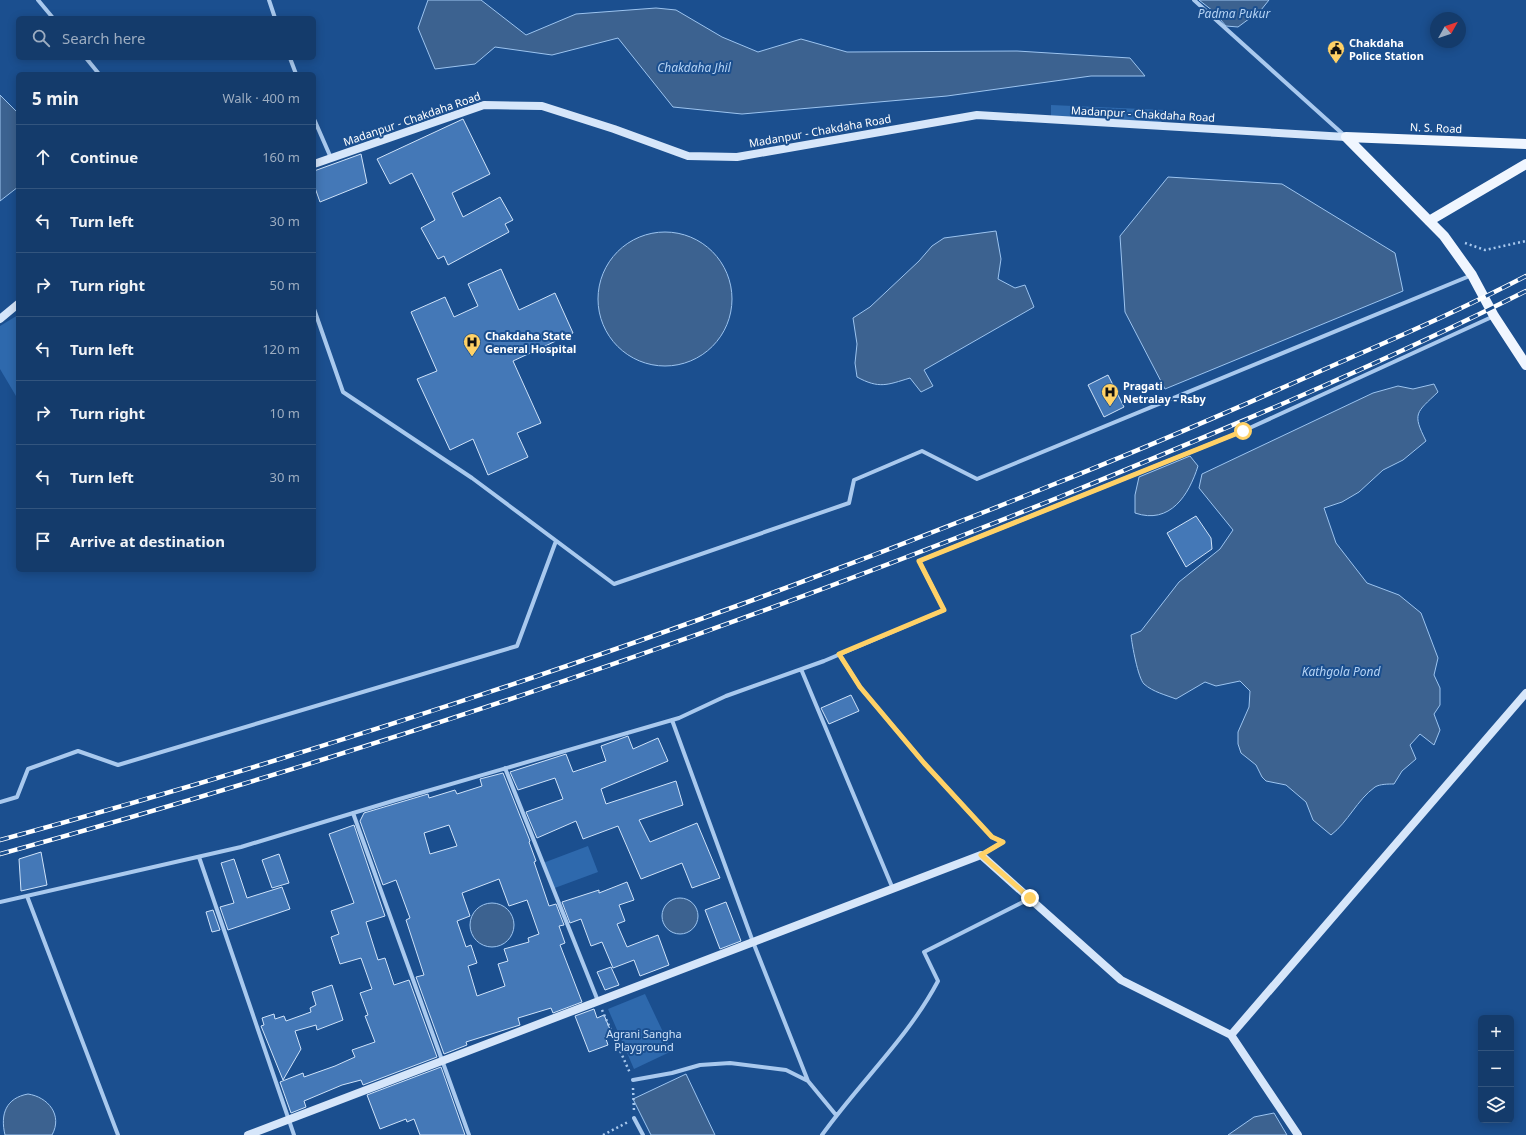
<!DOCTYPE html>
<html lang="en">
<head>
<meta charset="utf-8">
<style>
	body { margin:0; font-family:"Noto Sans",sans-serif; background:#214673; color:#f1f3f6 }
	.controls { position:absolute; right:12px; bottom:12px; display:grid; overflow:hidden; border-radius:6px; box-shadow:0 2px 10px #0003 }
	.controls button { width:36px; height:36px; display:grid; place-items:center; padding:0; border:0; border-bottom:1px solid #33557e; background:#143b6b; color:#f1f3f6; font:20px sans-serif }
	.compass { position:absolute; left:1430px; top:12px; width:36px; height:36px; border-radius:50%; background:#143b6b; box-shadow:0 2px 10px #0003; rotate:50deg }
	.stop { position:absolute; width:12px; height:12px; margin:-9px; border:3px solid #ffd166; border-radius:50%; background:#fff }
	.stop.end { background:#ffd166; border-color:#fff; box-shadow:0 1px 4px #0008 }
	.list { margin:0; padding:0; list-style:none }
	h2 { display:flex; justify-content:space-between; align-items:center; height:52px; margin:0; padding:0 16px; font-size:17px }
	h2 small { font-size:13px; font-weight:400; color:#9dadc1 }
	.list li { display:grid; grid-template-columns:26px 1fr auto; gap:12px; align-items:center; box-sizing:border-box; height:64px; padding:0 16px; border-top:1px solid #33557e }
	.list b { display:block; font-size:15px; white-space:nowrap }
	.list em { font-size:13px; font-style:normal; color:#9dadc1 }
	.icon { flex:none; width:22px; height:22px; fill:none; stroke:currentColor; stroke-width:2; stroke-linecap:round; stroke-linejoin:round }
	.map { position:relative; flex:none; width:1526px; height:1135px; overflow:hidden }
	.search { position:absolute; background:#143b6b; box-shadow:0 2px 10px #0003; left:16px; top:16px; width:300px; height:44px; display:flex; align-items:center; gap:10px; box-sizing:border-box; padding:0 14px; border-radius:6px; color:#9dadc1; font-size:15px }
	.panel { position:absolute; background:#143b6b; box-shadow:0 2px 10px #0003; left:16px; top:72px; width:300px; height:500px; border-radius:6px }
	.map>svg:first-child { display:block }
</style>
</head>
<body>
<div class="map">
<svg width="1526" height="1135" viewBox="0 0 1526 1135">
	<rect width="100%" height="100%" fill="#1b4f8f"/>
	<path fill="#2e69ad" d="M1051,105L1165,110L1161,123L1051,116Z
		M18,315V395L16,396L0,369V326Z
		M588,846L598,872L552,889L543,863Z
		M645,994L672,1051L634,1069L608,1009Z"/>
	<path fill="#3c6290" stroke="#9cc4f0" d="M428,0H481L526,35L576,14L656,8L676,10L722,37L758,52L801,39L847,52L1017,51L1130,58L1145,76H1091L947,96L742,114L673,107L618,38L552,55L495,47L475,64L435,69L418,28Z
		M1199,0H1269L1261,10L1238,27L1226,26L1213,11Z
		M0,95L18,113V187L0,201Z
		M1168,177L1282,184L1395,253L1403,291L1165,389L1125,312L1120,236Z
		M996,231L1001,259L998,279L1015,288L1025,285L1034,307L924,370L933,386L921,392L910,378C887,385 879,389 857,377L855,363L857,344L853,318L870,307L919,261L932,246L944,238Z
		M598 299a67 67 0 1 1 134 0a67 67 0 1 1-134 0Z
		M1434,384L1438,392C1416,413 1412,413 1426,441L1403,460L1383,470L1359,492L1342,502L1324,508L1336,543L1367,583L1399,595L1421,613L1438,658L1434,675L1440,688V705L1434,714L1440,730L1434,745L1420,734L1410,745L1416,759L1402,771L1394,784C1388,784 1380,784 1375,787C1357,800 1348,822 1331,835L1313,820L1306,802L1286,785L1266,781L1262,777L1256,765L1241,753L1238,744V732L1249,707L1250,691L1240,681L1216,686L1205,682L1176,699C1166,695 1153,692 1144,684C1138,678 1132,645 1131,635L1141,631L1179,582L1220,549L1233,530L1199,488L1202,474L1373,393L1398,386L1413,389Z
		M1190,456L1198,466C1189,495 1170,525 1135,513V495L1139,477Z
		M662 916a18 18 0 1 1 36 0a18 18 0 1 1-36 0Z
		M470 925a22 22 0 1 1 44 0a22 22 0 1 1-44 0Z
		M686,1074L715,1135H651L633,1099Z
		M28,1094C48,1097 63,1115 52,1135H5C0,1114 6,1098 28,1094Z
		M1274,1113L1287,1135H1228L1254,1117Z"/>
	<path fill="#4478b7" stroke="#cfe3fa" fill-rule="evenodd" d="M463,119L490,174L452,193L463,217L500,197L513,220L505,224L509,232L448,265L444,256L438,259L421,228L435,220L412,173L390,184L377,159Z
		M361,154L367,183L320,202L314,185V171Z
		M501,269L519,310L555,293L573,333L513,361L541,423L517,433L528,457L488,475L473,439L450,450L417,379L437,371L411,312L445,297L454,317L478,306L468,284Z
		M1108,375L1124,407L1104,417L1088,385Z
		M1196,516L1211,538L1212,549L1186,567L1167,533Z
		M851,695L859,711L829,724L821,708Z
		M628,736L633,749L658,738L668,761L601,789L606,804L676,781L683,805L639,820L650,842L697,823L720,878L692,888L682,863L641,879L618,826L583,839L576,821L537,838L526,812L563,799L555,778L518,790L510,772L566,754L573,772L606,761L601,746Z
		M503,773L530,841L529,842L536,861L534,862L549,906L556,904L564,925L559,926L565,943L560,945L582,1002L553,1013L551,1008L518,1018L520,1025L466,1042L467,1045L444,1054L416,977L424,975L406,920L410,918L396,880L383,885L360,821L364,813L428,794L429,798L455,790L457,794L482,786L480,779ZM449,825L457,846L430,854L424,833ZM499,879L509,906L527,900L539,934L528,938L529,942L504,949L508,961L498,964L505,986L477,996L468,966L477,963L471,945L466,947L457,921L470,916L462,893Z
		M354,825L385,916L366,922L378,960L385,958L394,985L409,980L437,1057L363,1085L361,1080L342,1085L304,1101L306,1107L291,1113L280,1082L303,1073L304,1077L335,1066L355,1057L352,1050L375,1042L365,1016L368,1015L360,993L372,989L361,958L340,964L331,937L339,934L331,911L354,903L329,834Z
		M41,852L47,885L21,891L19,859Z
		M279,854L289,883L272,888L262,860Z
		M234,859L247,898L282,887L290,909L228,930L220,907L234,903L221,863Z
		M627,882L634,900L619,905L625,921L617,924L627,947L658,935L669,965L640,976L634,960L613,968L602,942L591,946L581,919L570,923L562,902L599,890V893Z
		M726,902L741,941L720,949L705,910Z
		M213,910L220,930L212,932L206,912Z
		M611,967L619,985L605,990L597,972Z
		M332,985L343,1020L317,1030L316,1025L295,1031L301,1049L283,1080L261,1026L264,1025L262,1018L274,1014L275,1019L284,1016L286,1021L311,1012L310,1008L316,1005L312,992Z
		M594,1009L597,1018L604,1015L612,1034L605,1036L608,1045L589,1052L575,1016Z
		M441,1067L465,1135H420L414,1119L407,1122L406,1119L380,1129L367,1095Z"/>
	<g fill="none" stroke-linecap="round" stroke-linejoin="round">
		<path stroke="#a9c9ee" stroke-width="2.5" stroke-dasharray="2 3" stroke-linecap="butt" d="M1465,243L1485,250L1526,241
			M602,1010L630,1073
			M633,1088L634,1111
			M603,1135L628,1122"/>
		<path stroke="#a9c9ee" stroke-width="4" d="M38,0L53,18
			M269,0L275,18
			M1194,0L1345,136
			M86,58L99,74
			M290,58L296,74
			M314,119L331,158
			M314,309L343,392L472,478L614,584L849,503L854,480L922,451L977,479L1472,275
			M839,654L860,687L924,763L992,837L1003,842L981,855
			M801,669L893,889
			M505,768L598,1001
			M0,802L17,797L28,769L78,751L118,765L517,646L556,541
			M353,813L469,1135
			M199,857L294,1135
			M27,896L118,1135
			M0,902L241,847L396,800L679,718L726,696L824,661L944,610L919,561L1243,431L1494,316
			M633,1080L672,1073L700,1065L730,1063L786,1070L808,1081L753,942L672,720
			M808,1081L836,1115
			M634,1118L643,1135
			M822,1135C859,1083 908,1038 938,981L924,952L1029,899"/>
		<path stroke="#d6e6fa" stroke-width="8" d="M314,164L484,105L542,106L614,129L688,156L737,157L977,115L1346,137
			M0,319L18,304
			M1231,1035L1526,693
			M248,1135L981,855L1121,980L1231,1035L1298,1135"/>
		<path stroke="#f0f6ff" stroke-width="10" d="M1346,137L1444,236L1472,275L1494,316L1526,365
			M1346,137L1526,144
			M1429,221L1526,164"/>
		<defs>
			<path id="rail" d="M0,840C356,743 705,625 1047,487C1140,450 1233,410 1325,369C1393,339 1461,310 1526,276
				M0,854C361,755 715,636 1062,496C1218,432 1375,367 1526,291"/>
		</defs>
		<use href="#rail" stroke="#fff" stroke-width="4.5"/>
		<use href="#rail" stroke="#1b4f8f" stroke-width="3" stroke-dasharray="9" stroke-linecap="butt"/>
	</g>
	<g fill="none" stroke-linecap="round" stroke-linejoin="round">
		<path stroke="#ffd166" stroke-width="5" d="M1030,898L981,855L1003,842L992,837L924,763L860,687L839,654L944,610L919,561L1243,431"/>
	</g>
	<defs>
		<symbol id="civic-pin" viewBox="-11 -11 22 30"><path d="M0 17L-7.5 6A9.5 9.5 0 1 1 7.5 6Z" fill="#ffd166" stroke="#1b4f8f"/><path d="M-.6-6.5H3V-4.5H.6V-3L4-1V1h2V6H-6V1h2V-1L-.6-3ZM-1.2 2.5V6h2.4V2.5Z" fill="#111"/></symbol>
		<symbol id="hospital-pin" viewBox="-11 -11 22 30"><path d="M0 17L-7.5 6A9.5 9.5 0 1 1 7.5 6Z" fill="#ffd166" stroke="#1b4f8f"/><path d="M-5-5h3v3.5h4V-5h3V5h-3V1.5h-4V5h-3Z" fill="#111"/></symbol>
	</defs>
	<g fill-rule="evenodd">
		<use href="#civic-pin" x="1326" y="39" width="20" height="27"/>
		<use href="#hospital-pin" x="462" y="332" width="20" height="27"/>
		<use href="#hospital-pin" x="1100" y="382" width="20" height="27"/>
	</g>
	<g text-anchor="middle" stroke-width="4" stroke-linejoin="round" paint-order="stroke">
		<g font-size="11" font-weight="bold" fill="#fff" stroke="#1b4f8f" text-anchor="start">
			<text x="1349" y="47">Chakdaha<tspan x="1349" dy="13">Police Station</tspan></text>
			<text x="485" y="340">Chakdaha State<tspan x="485" dy="13">General Hospital</tspan></text>
			<text x="1123" y="390">Pragati<tspan x="1123" dy="13">Netralay - Rsby</tspan></text>
		</g>
		<g font-size="11" fill="#fff" stroke="#1b4f8f">
			<text transform="translate(1143 114) rotate(3)" y="4">Madanpur - Chakdaha Road</text>
			<text transform="translate(412 119) rotate(-19)" y="4">Madanpur - Chakdaha Road</text>
			<text transform="translate(1436 128) rotate(2)" y="4">N. S. Road</text>
			<text transform="translate(820 131) rotate(-10)" y="4">Madanpur - Chakdaha Road</text>
		</g>
		<g font-size="11" fill="#cfe3fa" stroke="#1b4f8f">
			<text x="644" y="1038">Agrani Sangha<tspan x="644" dy="13">Playground</tspan></text>
		</g>
		<g font-size="12" font-style="italic" fill="#b5d3f5" stroke="#1b4f8f">
			<text x="1234" y="18">Padma Pukur</text>
			<text x="694" y="72">Chakdaha Jhil</text>
			<text x="1341" y="676">Kathgola Pond</text>
		</g>
	</g>
</svg>
<div class="controls">
<button>+</button>
<button>−</button>
<button><svg class="icon" aria-label="layers" viewBox="0 0 24 24"><path d="M12 4l9 5-9 5-9-5zM3 14l9 5 9-5"/></svg></button>
</div>
<svg class="compass" viewBox="-18 -18 36 36"><path d="M0-13l5 13h-10z" fill="#e53935"/><path d="M0 13l5-13h-10z" fill="#9dadc1"/></svg>
<div class="stop" style="left:1243px;top:431px"></div>
<div class="stop end" style="left:1030px;top:898px"></div>
<div class="search"><svg class="icon" aria-label="search" viewBox="0 0 24 24"><circle cx="10" cy="10" r="6"/><path d="M15 15l6 6"/></svg>Search here</div>
<section class="panel">
<h2>5 min<small>Walk · 400 m</small></h2>
<ul class="list">
<li><svg class="icon" aria-label="ahead" viewBox="0 0 24 24"><path d="M12 20V5M6 11l6-6 6 6"/></svg><div><b>Continue</b></div><em>160 m</em></li>
<li><svg class="icon" aria-label="left" viewBox="0 0 24 24"><path d="M17 20v-9H6M10 6l-5 5 5 5"/></svg><div><b>Turn left</b></div><em>30 m</em></li>
<li><svg class="icon" aria-label="right" viewBox="0 0 24 24"><path d="M7 20v-9h11M14 6l5 5-5 5"/></svg><div><b>Turn right</b></div><em>50 m</em></li>
<li><svg class="icon" aria-label="left" viewBox="0 0 24 24"><path d="M17 20v-9H6M10 6l-5 5 5 5"/></svg><div><b>Turn left</b></div><em>120 m</em></li>
<li><svg class="icon" aria-label="right" viewBox="0 0 24 24"><path d="M7 20v-9h11M14 6l5 5-5 5"/></svg><div><b>Turn right</b></div><em>10 m</em></li>
<li><svg class="icon" aria-label="left" viewBox="0 0 24 24"><path d="M17 20v-9H6M10 6l-5 5 5 5"/></svg><div><b>Turn left</b></div><em>30 m</em></li>
<li><svg class="icon" aria-label="arrive" viewBox="0 0 24 24"><path d="M6 21V4h12l-3 4 3 4H6"/></svg><div><b>Arrive at destination</b></div></li>
</ul>
</section>
</div>
</body>
</html>
